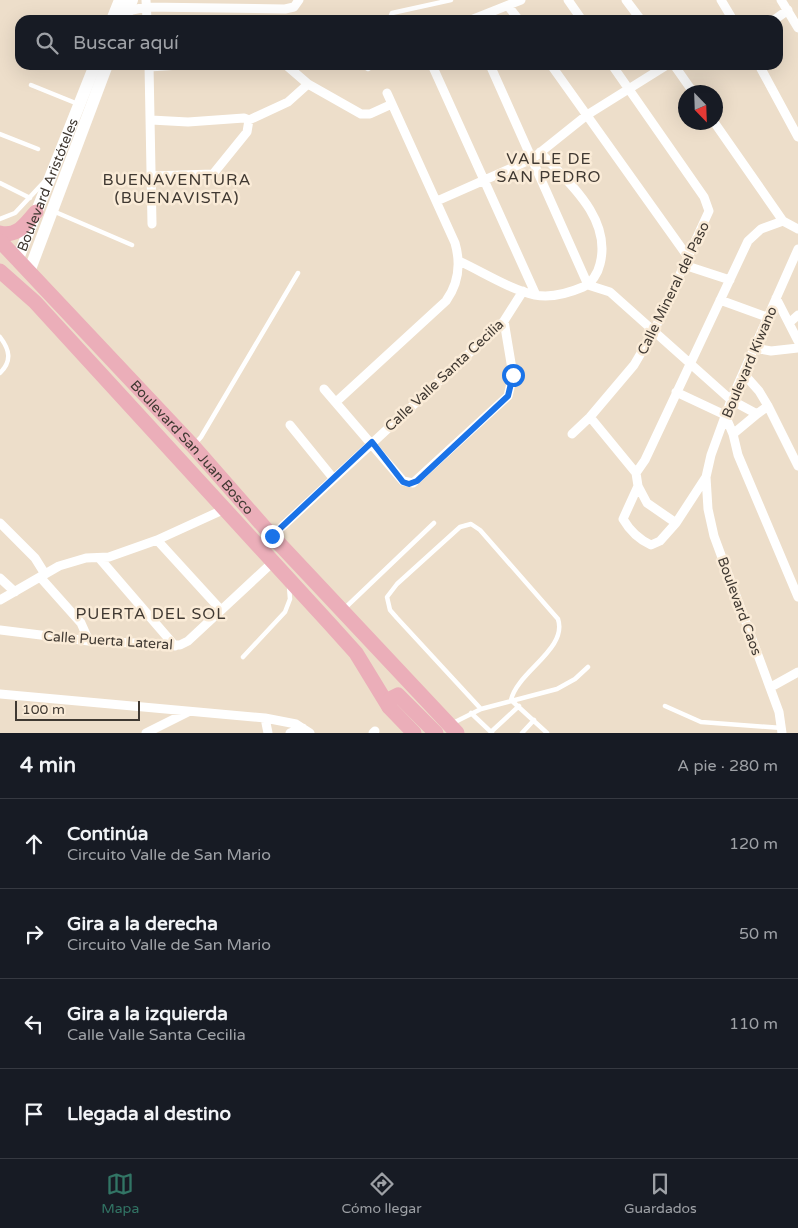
<!DOCTYPE html>
<html lang="es">
<head>
<meta charset="utf-8">
<style>
	body { margin:0; font-family:"Varela Round",sans-serif; background:#242831; color:#f1f3f6 }
	.compass { position:absolute; left:678px; top:85px; width:45px; height:45px; border-radius:50%; background:#171b24; box-shadow:0 5px 20px #0002; rotate:157deg }
	.scale { position:absolute; left:15px; bottom:12px; width:125px; box-sizing:border-box; padding-left:5px; border:2px solid #403932; border-top:0; font-size:14px; line-height:18px; white-space:nowrap; color:#403932; -webkit-text-stroke:4px #faebd7; paint-order:stroke }
	.stop { position:absolute; width:15px; height:15px; margin:-11px; border:4px solid #1a73e8; border-radius:50%; background:#fff }
	.stop.end { background:#1a73e8; border-color:#fff; box-shadow:0 1px 5px #0008 }
	.list { margin:0; padding:0; list-style:none }
	h2 { display:flex; justify-content:space-between; align-items:center; height:65px; margin:0; padding:0 20px; font-size:21px }
	h2 small { font-size:16px; font-weight:400; color:#9ea1a6 }
	.list li { display:grid; grid-template-columns:32px 1fr auto; gap:15px; align-items:center; box-sizing:border-box; height:90px; padding:0 20px; border-top:1px solid #363941 }
	.list b { display:block; font-size:19px; white-space:nowrap }
	.list p { margin:0; font-size:16px; white-space:nowrap; color:#9ea1a6 }
	.list em { font-size:16px; font-style:normal; color:#9ea1a6 }
	.icon { flex:none; width:28px; height:28px; fill:none; stroke:currentColor; stroke-width:2; stroke-linecap:round; stroke-linejoin:round }
	.map { position:relative; flex:none; width:798px; height:733px; overflow:hidden }
	.search { position:absolute; background:#171b24; box-shadow:0 5px 20px #0002; left:15px; right:15px; top:15px; height:55px; display:flex; align-items:center; gap:12px; box-sizing:border-box; padding:0 18px; border-radius:15px; color:#9ea1a6; font-size:19px }
	.sheet { height:425px; background:#171b24 }
	nav { display:flex; justify-content:space-around; align-items:center; box-sizing:border-box; height:70px; border-top:1px solid #363941; background:#171b24; font-size:14px; color:#9ea1a6 }
	nav a { display:grid; justify-items:center; gap:2px }
	nav .on { color:#327565 }
	.map>svg:first-child { display:block }
</style>
</head>
<body>
<div class="map">
<svg width="798" height="733" viewBox="0 0 798 733">
	<rect width="100%" height="100%" fill="#eddeca"/>
	<g fill="none" stroke-linecap="round" stroke-linejoin="round">
		<path stroke="#fff" stroke-width="4.5" d="M389,20L392,13L451,0
			M361,65L368,69L375,65
			M31,85L78,104
			M0,134L38,149
			M0,183L30,198
			M53,211L132,245
			M0,219L15,213L44,182
			M0,337C10,350 12,361 0,373
			M194,445L201,437L298,273
			M345,608L434,523
			M243,657L285,612L290,599L289,586
			M665,706L701,722L782,728
			M481,709L397,618L390,610L387,597L397,584L460,527L471,524L480,530L558,619C568,649 517,672 511,700L547,733
			M471,713L492,733
			M451,724L481,709L557,689L575,679L588,667
			M491,732L519,706
			M522,733L534,720"/>
		<path stroke="#fff" stroke-width="9" d="M146,0L147,20
			M568,0L582,20
			M626,0L641,20
			M721,0L733,20
			M781,0L798,28
			M508,6L519,20
			M128,11L146,7L285,9L294,7L299,0
			M471,20L521,0
			M774,20L788,10
			M149,65L152,224
			M286,65L308,84L361,114H370L392,104
			M432,65L536,295
			M490,65L588,285
			M551,65L688,257
			M674,65L693,92
			M759,65L798,137
			M149,67L180,65
			M151,120L188,122L244,118L249,120L288,102L308,84
			M714,122L783,221L798,229
			M152,176L213,174L247,132L249,120
			M437,201L532,159L587,115L667,65
			M459,261C483,272 509,289 535,295C551,298 569,293 583,287C592,283 598,273 600,264C612,218 568,182 540,152
			M684,265L730,280
			M588,285L610,292L731,400L757,414L768,406L798,466
			M776,298L798,341
			M720,300L767,317
			M789,323L798,315
			M754,348L771,351L798,348
			M743,373L759,391L768,406
			M324,389L403,481L413,483L508,396L513,375L504,321
			M676,392L725,415L733,434L738,455L798,597
			M336,402L446,301C459,283 461,264 455,243L387,93
			M590,417L636,473L638,486L647,503L676,523L706,477
			M290,425L333,478
			M572,434L590,417L634,365L654,331L709,211L704,197L612,65
			M733,434L757,414
			M636,473L645,460L748,241L761,229L783,221
			M638,486L623,519C630,531 638,539 651,545L660,541L676,523
			M0,523L35,558L45,574
			M272,536L504,321L523,291
			M157,540L221,610
			M100,559L175,646
			M40,577L81,623L89,641
			M0,578L15,592
			M0,600L59,566L86,558L109,557L157,540L225,509
			M0,630L89,641L180,645L188,641L274,561
			M771,687L798,672
			M0,694L265,718L296,724L310,733
			M265,718L268,733
			M146,733L188,712
			M290,733L303,728
			M373,733L375,731
			M782,733L779,712L714,536L708,509L706,477L711,455L731,400L798,249"/>
		<g stroke="#fff" stroke-width="12">
			<path d="M112,20L120,0"/>
			<path d="M124,20L132,0"/>
			<path id="s1" d="M17,261L95,65"/>
			<path d="M29,272L107,65"/>
		</g>
		<g stroke="#ebaeb9" stroke-width="15">
			<path d="M0,233C18,237 25,224 36,212"/>
			<path id="s2" d="M0,241L193,446L272,536L457,733"/>
			<path d="M0,271L35,302L329,623L356,653L389,707L414,733"/>
			<path d="M389,707L390,699L398,695L436,733"/>
		</g>
	</g>
	<g fill="none" stroke-linecap="round" stroke-linejoin="round">
		<path stroke="#1a73e8" stroke-width="6" d="M272,536L372,442L403,482L409,484L417,481L508,396L513,375"/>
	</g>
	<g text-anchor="middle" stroke-width="5" stroke-linejoin="round" paint-order="stroke">
		<g font-size="14" fill="#403932" stroke="#faebd7">
			<text dy="5" stroke="none"><textPath href="#s1" startOffset="82">Boulevard Aristóteles</textPath></text>
			<text transform="translate(673 288) rotate(-64)" y="5">Calle Mineral del Paso</text>
			<text transform="translate(749 362) rotate(-67)" y="5">Boulevard Kiwano</text>
			<text transform="translate(444 375) rotate(-43)" y="5">Calle Valle Santa Cecilia</text>
			<text dy="5" stroke="none"><textPath href="#s2" startOffset="282">Boulevard San Juan Bosco</textPath></text>
			<text transform="translate(740 606) rotate(70)" y="5">Boulevard Caos</text>
			<text transform="translate(108 640) rotate(4)" y="5">Calle Puerta Lateral</text>
		</g>
		<g font-size="16" letter-spacing="1" fill="#403932" stroke="#faebd7">
			<text x="549" y="164">VALLE DE<tspan x="549" dy="18">SAN PEDRO</tspan></text>
			<text x="177" y="185">BUENAVENTURA<tspan x="177" dy="18">(BUENAVISTA)</tspan></text>
			<text x="151" y="619">PUERTA DEL SOL</text>
		</g>
	</g>
</svg>
<svg class="compass" viewBox="-18 -18 36 36"><path d="M0-13l5 13h-10z" fill="#e53935"/><path d="M0 13l5-13h-10z" fill="#9ea1a6"/></svg>
<div class="scale">100 m</div>
<div class="stop" style="left:513px;top:375px"></div>
<div class="stop end" style="left:272px;top:536px"></div>
<div class="search"><svg class="icon" aria-label="search" viewBox="0 0 24 24"><circle cx="10" cy="10" r="6"/><path d="M15 15l6 6"/></svg>Buscar aquí</div>
</div>
<section class="sheet">
<h2>4 min<small>A pie · 280 m</small></h2>
<ul class="list">
<li><svg class="icon" aria-label="ahead" viewBox="0 0 24 24"><path d="M12 20V5M6 11l6-6 6 6"/></svg><div><b>Continúa</b><p>Circuito Valle de San Mario</p></div><em>120 m</em></li>
<li><svg class="icon" aria-label="right" viewBox="0 0 24 24"><path d="M7 20v-9h11M14 6l5 5-5 5"/></svg><div><b>Gira a la derecha</b><p>Circuito Valle de San Mario</p></div><em>50 m</em></li>
<li><svg class="icon" aria-label="left" viewBox="0 0 24 24"><path d="M17 20v-9H6M10 6l-5 5 5 5"/></svg><div><b>Gira a la izquierda</b><p>Calle Valle Santa Cecilia</p></div><em>110 m</em></li>
<li><svg class="icon" aria-label="arrive" viewBox="0 0 24 24"><path d="M6 21V4h12l-3 4 3 4H6"/></svg><div><b>Llegada al destino</b></div></li>
</ul>
</section>
<nav>
<a class="on"><svg class="icon" aria-label="map" viewBox="0 0 24 24"><path d="M3 6l6-2 6 2 6-2v14l-6 2-6-2-6 2zM9 4v14M15 6v14"/></svg>Mapa</a>
<a><svg class="icon" aria-label="directions" viewBox="0 0 24 24"><path d="M12 3l9 9-9 9-9-9zM9 14v-3h6M13 9l2 2-2 2"/></svg>Cómo llegar</a>
<a><svg class="icon" aria-label="saved" viewBox="0 0 24 24"><path d="M7 4h10v16l-5-4-5 4z"/></svg>Guardados</a>
</nav>
</body>
</html>
